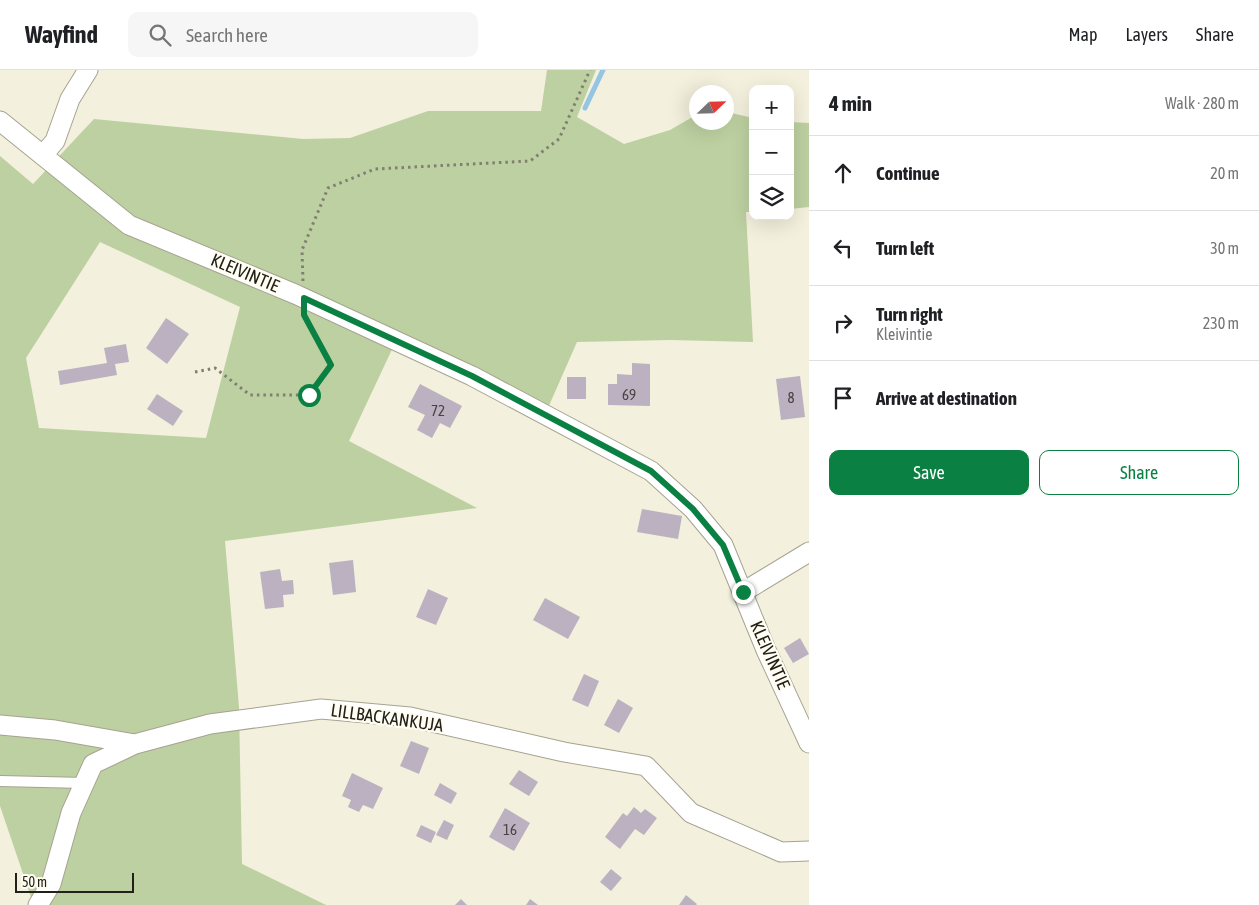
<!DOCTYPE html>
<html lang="en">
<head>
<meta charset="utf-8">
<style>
	body { margin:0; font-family:"Asap Condensed",sans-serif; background:#f6f6f6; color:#202124 }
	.controls { position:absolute; right:15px; top:15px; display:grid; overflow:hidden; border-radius:10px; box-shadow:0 5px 20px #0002 }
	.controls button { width:45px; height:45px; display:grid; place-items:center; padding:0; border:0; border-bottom:1px solid #e0e0e0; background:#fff; color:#202124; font:25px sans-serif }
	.compass { position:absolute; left:689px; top:15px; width:45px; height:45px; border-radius:50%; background:#fff; box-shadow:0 5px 20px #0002; rotate:67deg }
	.scale { position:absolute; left:15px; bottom:12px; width:119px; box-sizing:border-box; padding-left:5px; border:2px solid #222019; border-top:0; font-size:14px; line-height:18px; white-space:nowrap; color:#222019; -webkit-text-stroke:4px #fffdf1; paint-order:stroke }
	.stop { position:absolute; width:15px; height:15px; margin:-11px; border:4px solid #0b8043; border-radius:50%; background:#fff }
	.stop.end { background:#0b8043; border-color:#fff; box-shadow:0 1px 5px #0008 }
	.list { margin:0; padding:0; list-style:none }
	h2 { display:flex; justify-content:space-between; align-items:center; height:65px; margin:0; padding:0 20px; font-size:21px }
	h2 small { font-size:16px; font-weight:400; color:#757577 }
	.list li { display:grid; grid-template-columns:32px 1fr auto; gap:15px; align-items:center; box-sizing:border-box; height:75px; padding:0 20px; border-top:1px solid #e0e0e0 }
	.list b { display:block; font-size:19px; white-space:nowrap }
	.list p { margin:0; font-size:16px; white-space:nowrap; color:#757577 }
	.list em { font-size:16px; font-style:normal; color:#757577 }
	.actions { display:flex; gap:10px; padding:15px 20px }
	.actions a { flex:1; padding:11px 0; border:1px solid #0b8043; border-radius:10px; text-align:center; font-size:18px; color:#0b8043 }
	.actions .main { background:#0b8043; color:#fff }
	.icon { flex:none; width:28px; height:28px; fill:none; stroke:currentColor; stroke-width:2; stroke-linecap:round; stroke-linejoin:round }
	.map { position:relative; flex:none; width:809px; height:835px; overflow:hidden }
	header { display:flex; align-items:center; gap:30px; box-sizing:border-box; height:70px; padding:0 25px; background:#fff; border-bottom:1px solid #e0e0e0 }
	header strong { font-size:24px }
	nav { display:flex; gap:28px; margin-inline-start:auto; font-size:18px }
	.search { width:350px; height:45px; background:#f6f6f6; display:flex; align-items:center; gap:12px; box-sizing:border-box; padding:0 18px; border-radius:10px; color:#757577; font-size:19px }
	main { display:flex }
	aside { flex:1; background:#fff }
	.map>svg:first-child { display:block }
</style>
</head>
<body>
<header>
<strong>Wayfind</strong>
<div class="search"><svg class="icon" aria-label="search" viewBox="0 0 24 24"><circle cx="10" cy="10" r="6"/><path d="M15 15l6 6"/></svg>Search here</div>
<nav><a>Map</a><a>Layers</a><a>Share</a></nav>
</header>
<main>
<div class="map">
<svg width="809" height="835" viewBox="0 0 809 835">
	<rect width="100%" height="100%" fill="#f3f0dd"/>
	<path fill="#bdd0a1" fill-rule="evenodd" d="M547,0H596L577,47L624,74L670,60L696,45V52H726L727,42L753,48V142H746L753,272L670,270L577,272L544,347L395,273L349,371L477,438L225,471L239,637L242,794L326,835H31L33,833L0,736V86L33,114L94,49L303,69L350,68L428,41H541ZM100,172L240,237L206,368L39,358L26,288Z
		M790,52L809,53V137L790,139Z"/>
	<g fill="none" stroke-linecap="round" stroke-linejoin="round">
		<path stroke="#94c5e4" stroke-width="5" d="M585,38L603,0"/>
	</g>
	<path fill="#bbb1c1" d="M166,248L189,264L167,294L146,278Z
		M126,274L129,292L115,294L117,305L60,315L58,301L107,293L104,278Z
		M632,293L650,294V336L608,335V314H617V304L632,305Z
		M800,306L805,347L781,350L776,309Z
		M567,307H586V329H567Z
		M420,314L462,336L450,358L440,353L432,368L417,360L425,345L408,337Z
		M157,324L183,341L173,356L147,339Z
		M642,439L682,446L678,469L637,462Z
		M353,490L356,522L333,525L329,493Z
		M280,499L282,511L293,510L294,524L283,525L284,537L265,539L260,502Z
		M428,519L448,528L436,555L416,547Z
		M545,528L580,547L568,569L533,550Z
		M800,568L809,584L793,593L784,578Z
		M584,604L599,611L588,637L572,630Z
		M618,629L633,638L619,663L604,655Z
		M411,671L429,678L419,704L400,696Z
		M519,700L538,712L529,726L509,714Z
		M352,703L383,718L373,739L363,735L359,742L348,737L351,730L342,726Z
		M440,713L457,723L451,734L434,725Z
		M634,737L641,743L645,739L657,748L644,765L635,759L620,779L605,767L623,743L627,746Z
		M505,738L530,753L514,781L489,767Z
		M444,750L454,755L447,770L436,765Z
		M421,755L436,762L431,773L416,766Z
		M611,799L622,808L611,821L600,812Z
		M686,825L697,834L696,835H679Z
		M461,829L467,835H455Z
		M530,829L538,835H526Z"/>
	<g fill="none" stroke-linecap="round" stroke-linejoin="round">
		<defs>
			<path id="lane" d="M0,711L85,713"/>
			<path id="street" d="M0,51L129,155L295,224L472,306L651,401L693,439L723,475L766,580L809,673
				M43,85L55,71L70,29L88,0
				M743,522L809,482
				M0,655L55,660L135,674
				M38,835L51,814L71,743L93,694L135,674L210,654L321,639L410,647L564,682L646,696L691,743L781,782L809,781"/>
		</defs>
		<use href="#lane" stroke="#a6a391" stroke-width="12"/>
		<use href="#street" stroke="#a6a391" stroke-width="21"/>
		<path stroke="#817f72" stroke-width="3" stroke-dasharray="2.5 4" stroke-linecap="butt" d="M303,211L302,180L328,118L375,99L530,91L559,69L590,0
			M195,302L215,298L250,325H309L331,295L305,247"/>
		<use href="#lane" stroke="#fff" stroke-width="10"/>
		<use href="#street" stroke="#fff" stroke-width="19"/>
	</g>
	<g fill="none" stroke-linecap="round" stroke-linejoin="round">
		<path stroke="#0b8043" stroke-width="6" d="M309,325L331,295L304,245V228L472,306L651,401L693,439L723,475L743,522"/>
	</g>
	<g text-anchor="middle" stroke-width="4.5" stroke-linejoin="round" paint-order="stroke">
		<g font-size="15" fill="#484443">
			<text x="629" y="330">69</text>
			<text x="791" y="333">8</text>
			<text x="438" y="346">72</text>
			<text x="510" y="765">16</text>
		</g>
		<g font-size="18" fill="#222019" stroke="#fffdf1">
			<text transform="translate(245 203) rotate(23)" y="6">KLEIVINTIE</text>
			<text transform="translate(770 585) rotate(66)" y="6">KLEIVINTIE</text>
			<text transform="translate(387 648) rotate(8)" y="6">LILLBACKANKUJA</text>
		</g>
	</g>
</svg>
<div class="controls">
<button>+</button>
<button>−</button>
<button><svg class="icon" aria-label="layers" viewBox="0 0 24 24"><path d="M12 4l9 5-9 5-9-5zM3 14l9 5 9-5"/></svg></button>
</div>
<svg class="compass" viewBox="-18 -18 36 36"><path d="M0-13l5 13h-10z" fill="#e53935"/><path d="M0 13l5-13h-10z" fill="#757577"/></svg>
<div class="scale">50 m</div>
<div class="stop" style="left:309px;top:325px"></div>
<div class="stop end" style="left:743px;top:522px"></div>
</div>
<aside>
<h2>4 min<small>Walk · 280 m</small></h2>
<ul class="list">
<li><svg class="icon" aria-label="ahead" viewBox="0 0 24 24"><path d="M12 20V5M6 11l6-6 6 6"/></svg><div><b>Continue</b></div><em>20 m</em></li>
<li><svg class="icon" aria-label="left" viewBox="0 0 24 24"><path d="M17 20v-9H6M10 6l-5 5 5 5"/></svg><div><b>Turn left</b></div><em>30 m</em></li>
<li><svg class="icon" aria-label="right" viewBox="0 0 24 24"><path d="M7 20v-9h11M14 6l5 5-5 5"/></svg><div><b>Turn right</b><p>Kleivintie</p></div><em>230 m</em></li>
<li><svg class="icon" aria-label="arrive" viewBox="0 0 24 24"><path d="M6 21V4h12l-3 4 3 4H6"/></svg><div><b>Arrive at destination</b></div></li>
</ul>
<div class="actions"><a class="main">Save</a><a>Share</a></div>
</aside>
</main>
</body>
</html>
